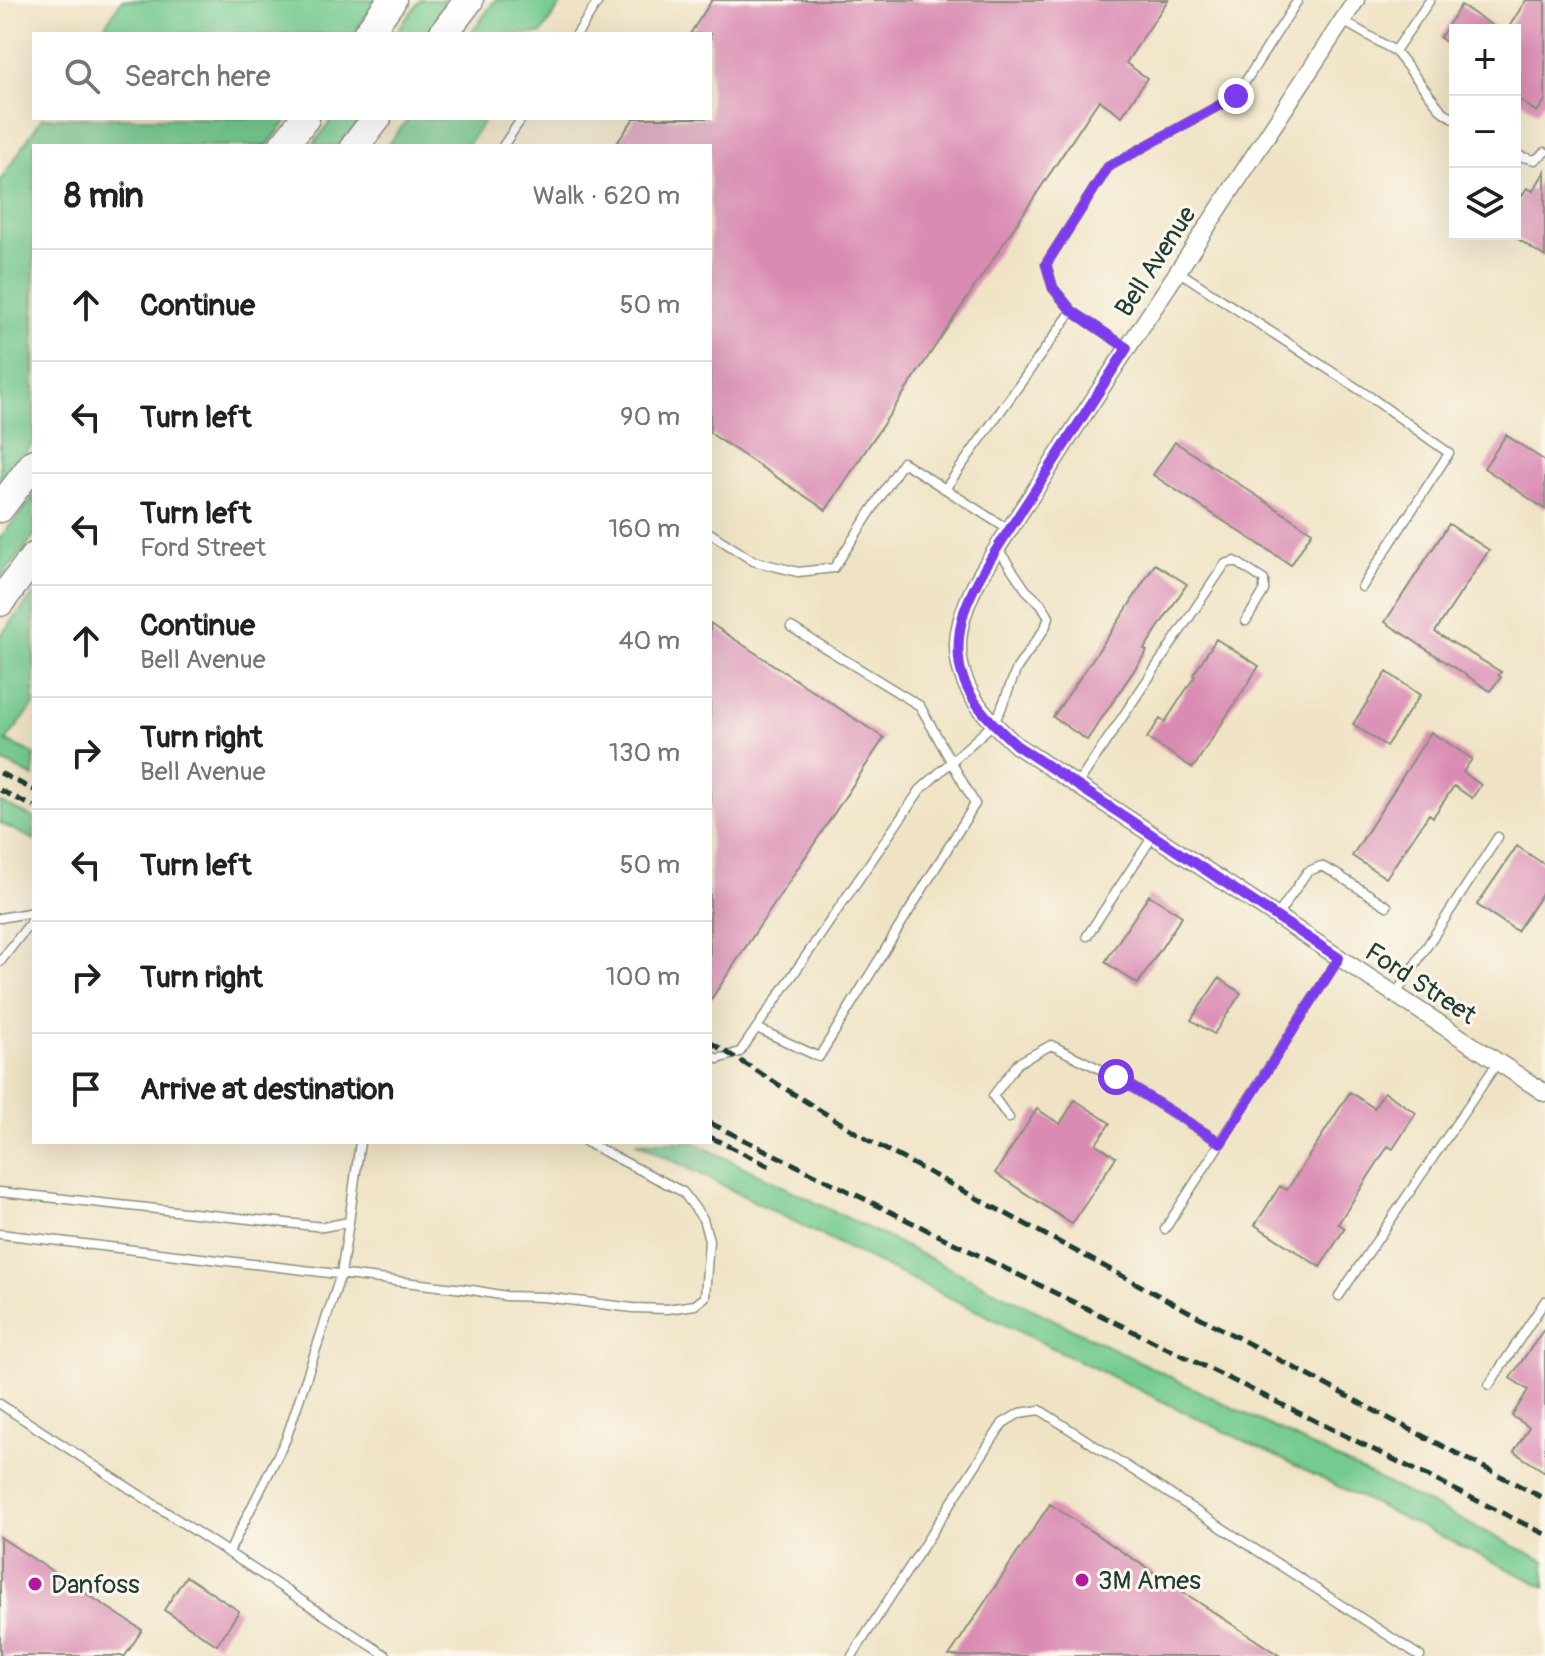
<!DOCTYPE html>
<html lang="en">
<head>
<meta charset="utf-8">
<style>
	body { margin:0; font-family:Pangolin,sans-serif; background:#f6f6f6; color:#202124 }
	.controls { position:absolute; right:24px; top:24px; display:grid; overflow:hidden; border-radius:0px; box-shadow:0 8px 32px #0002 }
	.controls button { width:72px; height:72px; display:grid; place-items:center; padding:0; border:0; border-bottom:2px solid #e0e0e0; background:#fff; color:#202124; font:40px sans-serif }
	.stop { position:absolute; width:24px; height:24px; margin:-18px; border:6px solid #7c3aed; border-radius:50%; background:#fff }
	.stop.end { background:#7c3aed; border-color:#fff; box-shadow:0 2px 8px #0008 }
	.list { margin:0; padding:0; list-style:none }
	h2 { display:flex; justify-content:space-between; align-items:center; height:104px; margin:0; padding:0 32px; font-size:34px }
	h2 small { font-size:26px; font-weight:400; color:#757577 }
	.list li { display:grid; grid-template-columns:52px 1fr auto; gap:24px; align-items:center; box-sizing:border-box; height:112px; padding:0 32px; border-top:2px solid #e0e0e0 }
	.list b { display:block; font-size:30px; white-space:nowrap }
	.list p { margin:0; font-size:26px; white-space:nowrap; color:#757577 }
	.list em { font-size:26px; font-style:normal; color:#757577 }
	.icon { flex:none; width:44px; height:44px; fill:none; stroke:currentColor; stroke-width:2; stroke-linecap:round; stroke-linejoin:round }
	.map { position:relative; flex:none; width:1545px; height:1656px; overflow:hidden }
	.search { position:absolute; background:#fff; box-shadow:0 8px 32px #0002; left:32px; top:32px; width:680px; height:88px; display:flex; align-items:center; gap:20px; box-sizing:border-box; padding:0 28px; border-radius:0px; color:#757577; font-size:30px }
	.panel { position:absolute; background:#fff; box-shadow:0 8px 32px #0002; left:32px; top:144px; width:680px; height:1000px; border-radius:0px }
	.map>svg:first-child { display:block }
</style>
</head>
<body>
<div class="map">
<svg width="1545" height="1656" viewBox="0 0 1545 1656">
	<rect width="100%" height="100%" fill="#fbf7ec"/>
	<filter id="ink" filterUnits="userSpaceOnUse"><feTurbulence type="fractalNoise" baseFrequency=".0125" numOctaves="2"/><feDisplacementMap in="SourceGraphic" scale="16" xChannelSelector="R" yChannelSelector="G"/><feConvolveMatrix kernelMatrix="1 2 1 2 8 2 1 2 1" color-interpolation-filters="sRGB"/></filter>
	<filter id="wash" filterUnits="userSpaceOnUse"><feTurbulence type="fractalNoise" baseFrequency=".006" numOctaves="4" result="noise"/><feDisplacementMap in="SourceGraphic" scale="32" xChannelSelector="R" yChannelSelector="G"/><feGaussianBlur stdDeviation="1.8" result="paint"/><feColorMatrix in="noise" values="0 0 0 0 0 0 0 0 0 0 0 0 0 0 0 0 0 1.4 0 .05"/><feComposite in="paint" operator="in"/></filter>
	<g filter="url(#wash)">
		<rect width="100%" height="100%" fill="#f0e3c5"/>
		<path fill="#75cb8f" stroke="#4a8462" stroke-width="2" d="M122,0H378L353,34H99Z
			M420,0H453L427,34H395Z
			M495,0H564L541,34H471Z
			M42,118H289L267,146H34V442L0,485V181Z
			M333,118H362L340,146H312Z
			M409,118H486L467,146H387Z
			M34,496V536L0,579V538Z
			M34,594V705L6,741L34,754V777L0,760V636Z
			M0,802L34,818V840L0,823Z
			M636,1142H693L1545,1561V1587L837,1243Z"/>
		<g id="blocks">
			<path fill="#da8bb3" d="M712,0H1168L1126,63L1147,78L1122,116L1099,100L826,510L710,433V146H615L634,118H710V34H690Z
				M1526,0H1545V100L1537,112L1515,97V30H1507Z
				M1461,5L1499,30H1455V48L1440,38Z
				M1545,171V257L1515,237V206L1527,188L1533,191Z
				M1506,435L1545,461V509L1484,468Z
				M1175,442L1312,532L1291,565L1153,475Z
				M1449,524L1489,550L1435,632L1501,672L1498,675L1501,677L1490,691L1385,622Z
				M1155,564L1187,584L1144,649L1147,651L1087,740L1053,717L1124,613Z
				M710,623L884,738L710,1001Z
				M1216,639L1259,666L1193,768L1147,738L1160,719L1165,722L1195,676L1193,675Z
				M1387,672L1420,695L1386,746L1353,724Z
				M1431,732L1472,759L1463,772L1481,785L1472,798L1454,786L1433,817L1429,814L1386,878L1352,856Z
				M1517,846L1545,865V889L1517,931L1477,905Z
				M1149,895L1182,916L1138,984L1105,962Z
				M1219,978L1241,993L1214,1034L1191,1020Z
				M1350,1092L1374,1108L1384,1092L1416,1113L1393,1149L1388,1146L1338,1224L1345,1228L1320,1267L1255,1225L1280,1186L1287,1190Z
				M1075,1100L1110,1123L1096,1144L1116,1157L1072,1224L995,1173L1037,1109L1060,1124Z
				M1545,1328V1472L1514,1452L1529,1427L1512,1416L1528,1390L1510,1378Z
				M1050,1504L1280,1656H949Z
				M0,1537L142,1630L125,1656H0Z
				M186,1576L239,1611L217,1645L164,1610Z"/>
		</g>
	</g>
	<g filter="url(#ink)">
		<use href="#blocks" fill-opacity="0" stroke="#88907c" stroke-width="2"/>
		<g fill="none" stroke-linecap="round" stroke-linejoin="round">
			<defs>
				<path id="lane" d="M1343,21L1395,51L1430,0
					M577,34L599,0
					M1395,51L1442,111L1455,119
					M503,146L522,118
					M1515,155L1535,160L1545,152
					M1178,271L1369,396L1449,453L1362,587
					M1127,348L1072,311L1053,288L1046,264L1108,167L1236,96L1298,0
					M945,489L1072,311
					M710,533L753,561L798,572L834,568L903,462L1009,530
					M1077,785L1225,564L1235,561L1264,580V591L1246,621
					M1277,916L1307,872L1321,866L1333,872L1387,906
					M0,918L34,912
					M1087,936L1153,836
					M0,962L30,923L33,912
					M1396,994L1498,837
					M757,1028L819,1057L975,804L920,706L791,627
					M710,1055L718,1059L740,1052L920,790L993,724L1001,709L1017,668L1045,628L1049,617L1041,604L1026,590L998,549
					M1009,1118L993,1096L1018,1063L1051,1045L1116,1077L1221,1143
					M0,1192L323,1227L349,1222L360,1142
					M1165,1229L1339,958
					M0,1234L472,1290L506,1296L544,1297L633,1308L667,1309L695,1305L705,1297L709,1240L703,1219L683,1192L586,1142
					M1339,1296L1498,1062
					M1489,1385L1545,1301
					M0,1404L387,1656
					M229,1552L286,1439L341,1274L349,1222
					M852,1656L1003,1423L1020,1413L1040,1410L1420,1656"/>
				<path id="street" d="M1356,0C1262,144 1166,287 1073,431C1055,459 1038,486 1020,513C996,551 960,597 958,643C957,688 985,717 1016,745L1545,1093"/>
				<path id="highway" d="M367,34L392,0
					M443,34L469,0
					M283,146L305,118
					M355,146L377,118
					M0,508L34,463
					M0,602L34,557"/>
			</defs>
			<use href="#lane" stroke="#88907c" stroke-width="11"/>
			<use href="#street" stroke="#88907c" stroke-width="19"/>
			<use href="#highway" stroke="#88907c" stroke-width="31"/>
			<use href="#lane" stroke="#fff" stroke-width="8"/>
			<use href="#street" stroke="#fff" stroke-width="16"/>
			<use href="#highway" stroke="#fff" stroke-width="28"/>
			<path stroke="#1f3d34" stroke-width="5" stroke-dasharray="12 6" stroke-linecap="butt" d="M0,773L34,790
				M0,790L34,807
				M710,1042L868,1140L1390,1419L1545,1499
				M710,1123L1545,1534
				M710,1137L771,1167"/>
		</g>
	</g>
	<g fill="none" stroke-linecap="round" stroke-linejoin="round" filter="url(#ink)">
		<path stroke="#7c3aed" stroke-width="10" d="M1116,1077L1221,1143L1339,958L1016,745C991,722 967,701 960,667C957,649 959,629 964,612C977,575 1003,540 1024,507C1059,454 1093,401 1127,348L1072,311L1053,288L1046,264L1108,167L1236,96"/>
	</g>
	<g fill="#b5179e" stroke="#fbf7ec" stroke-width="3">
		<circle cx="1082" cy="1580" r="8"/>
		<circle cx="35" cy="1584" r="8"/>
	</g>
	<g text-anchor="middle" stroke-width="6" stroke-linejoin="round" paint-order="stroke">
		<g font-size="26" fill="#1f3d34" stroke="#fbf7ec">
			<text transform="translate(1155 261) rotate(-57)" y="9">Bell Avenue</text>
			<text transform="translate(1421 983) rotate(33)" y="9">Ford Street</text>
		</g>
		<g font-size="26" fill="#1f3d34" stroke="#fbf7ec" text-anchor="start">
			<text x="1098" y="1589">3M Ames</text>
			<text x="51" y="1593">Danfoss</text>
		</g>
	</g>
</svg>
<div class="controls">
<button>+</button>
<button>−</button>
<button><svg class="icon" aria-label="layers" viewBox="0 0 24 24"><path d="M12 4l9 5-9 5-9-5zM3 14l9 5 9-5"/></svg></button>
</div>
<div class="stop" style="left:1116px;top:1077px"></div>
<div class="stop end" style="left:1236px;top:96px"></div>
<div class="search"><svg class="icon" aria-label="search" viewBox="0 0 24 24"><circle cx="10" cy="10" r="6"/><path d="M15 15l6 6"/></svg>Search here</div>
<section class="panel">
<h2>8 min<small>Walk · 620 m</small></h2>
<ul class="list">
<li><svg class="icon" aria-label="ahead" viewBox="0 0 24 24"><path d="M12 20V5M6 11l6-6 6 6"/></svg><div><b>Continue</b></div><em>50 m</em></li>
<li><svg class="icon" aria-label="left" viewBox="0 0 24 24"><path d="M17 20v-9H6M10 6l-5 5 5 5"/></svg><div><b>Turn left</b></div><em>90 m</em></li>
<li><svg class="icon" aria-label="left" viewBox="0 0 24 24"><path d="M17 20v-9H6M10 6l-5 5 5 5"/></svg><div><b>Turn left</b><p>Ford Street</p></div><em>160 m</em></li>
<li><svg class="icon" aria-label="ahead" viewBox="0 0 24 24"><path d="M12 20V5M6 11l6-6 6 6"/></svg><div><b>Continue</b><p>Bell Avenue</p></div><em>40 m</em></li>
<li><svg class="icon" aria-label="right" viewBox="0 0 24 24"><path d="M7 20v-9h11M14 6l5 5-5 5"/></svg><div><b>Turn right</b><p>Bell Avenue</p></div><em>130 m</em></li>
<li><svg class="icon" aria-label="left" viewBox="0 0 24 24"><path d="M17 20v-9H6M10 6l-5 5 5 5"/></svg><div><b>Turn left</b></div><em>50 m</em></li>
<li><svg class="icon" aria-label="right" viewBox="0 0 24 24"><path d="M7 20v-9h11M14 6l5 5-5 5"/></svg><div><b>Turn right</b></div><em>100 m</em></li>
<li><svg class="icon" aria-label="arrive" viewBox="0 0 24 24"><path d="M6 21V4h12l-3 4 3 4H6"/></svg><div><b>Arrive at destination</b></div></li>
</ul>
</section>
</div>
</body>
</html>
